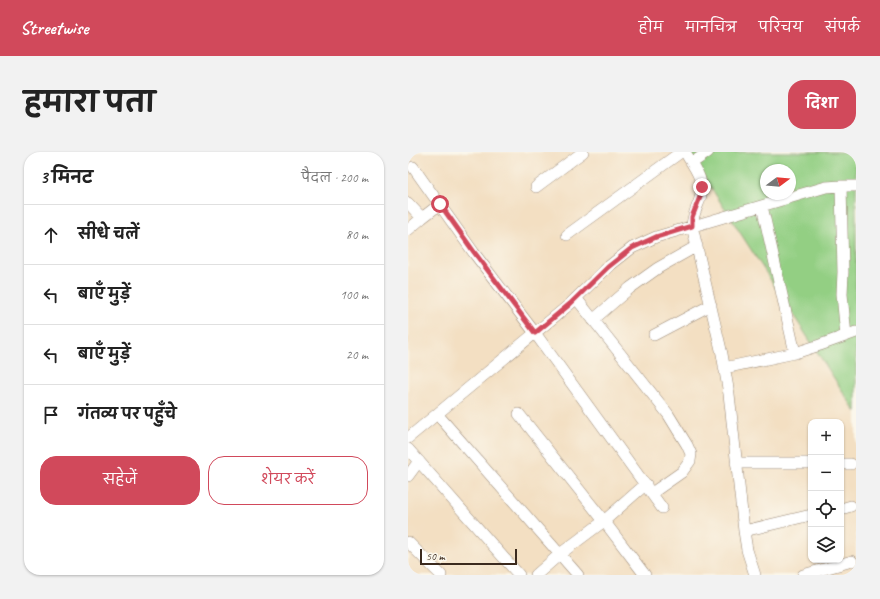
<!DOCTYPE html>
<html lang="hi">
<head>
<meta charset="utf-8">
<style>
	body { margin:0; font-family:Caveat,"Playpen Sans Deva",sans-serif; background:#f2f2f2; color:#222 }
	.controls { position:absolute; right:12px; bottom:12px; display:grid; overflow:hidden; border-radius:8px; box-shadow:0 1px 3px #0004 }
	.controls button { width:36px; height:36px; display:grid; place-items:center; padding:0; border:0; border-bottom:1px solid #e0e0e0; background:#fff; color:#222; font:20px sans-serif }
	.compass { position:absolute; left:352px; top:12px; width:36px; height:36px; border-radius:50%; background:#fff; box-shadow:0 1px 3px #0004; rotate:74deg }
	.scale { position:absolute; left:12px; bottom:10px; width:97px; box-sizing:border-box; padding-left:4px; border:2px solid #3b2a1e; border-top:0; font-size:11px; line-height:14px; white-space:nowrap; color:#3b2a1e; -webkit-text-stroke:3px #fbf7ec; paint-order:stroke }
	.stop { position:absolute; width:12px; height:12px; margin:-9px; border:3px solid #d1495b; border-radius:50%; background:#fff }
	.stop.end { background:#d1495b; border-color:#fff; box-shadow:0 1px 4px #0008 }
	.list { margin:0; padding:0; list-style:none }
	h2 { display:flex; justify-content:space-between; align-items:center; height:52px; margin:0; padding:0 16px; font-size:17px }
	h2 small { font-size:13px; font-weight:400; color:#767676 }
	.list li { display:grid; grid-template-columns:26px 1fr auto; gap:12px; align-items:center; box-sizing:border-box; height:60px; padding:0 16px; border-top:1px solid #e0e0e0 }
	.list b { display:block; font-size:15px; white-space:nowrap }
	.list em { font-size:13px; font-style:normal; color:#767676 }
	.actions { display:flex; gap:8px; padding:12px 16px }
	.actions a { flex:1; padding:9px 0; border:1px solid #d1495b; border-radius:16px; text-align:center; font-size:14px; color:#d1495b }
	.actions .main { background:#d1495b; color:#fff }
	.icon { flex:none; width:22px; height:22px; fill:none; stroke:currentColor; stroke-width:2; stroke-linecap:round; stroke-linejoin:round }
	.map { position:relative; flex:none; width:448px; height:423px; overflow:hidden; border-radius:16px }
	header { display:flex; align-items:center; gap:24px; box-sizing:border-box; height:56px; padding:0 20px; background:#d1495b; color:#fff }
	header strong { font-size:19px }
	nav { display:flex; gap:22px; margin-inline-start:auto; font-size:14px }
	.intro { display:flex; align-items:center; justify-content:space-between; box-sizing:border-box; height:96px; padding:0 24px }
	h1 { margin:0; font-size:28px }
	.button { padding:10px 18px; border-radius:16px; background:#d1495b; color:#fff; font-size:14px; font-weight:700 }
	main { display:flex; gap:24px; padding:0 24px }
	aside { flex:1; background:#fff; border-radius:16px; box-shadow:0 1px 3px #0004 }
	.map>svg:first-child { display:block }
</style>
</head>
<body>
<header>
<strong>Streetwise</strong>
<nav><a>होम</a><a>मानचित्र</a><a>परिचय</a><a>संपर्क</a></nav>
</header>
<div class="intro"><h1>हमारा पता</h1><a class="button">दिशा</a></div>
<main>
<aside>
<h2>3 मिनट<small>पैदल · 200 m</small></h2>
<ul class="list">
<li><svg class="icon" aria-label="ahead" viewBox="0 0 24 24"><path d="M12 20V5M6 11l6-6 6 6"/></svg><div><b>सीधे चलें</b></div><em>80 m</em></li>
<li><svg class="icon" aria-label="left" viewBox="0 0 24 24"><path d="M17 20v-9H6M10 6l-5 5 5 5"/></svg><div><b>बाएँ मुड़ें</b></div><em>100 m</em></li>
<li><svg class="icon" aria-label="left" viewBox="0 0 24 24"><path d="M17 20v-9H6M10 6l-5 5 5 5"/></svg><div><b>बाएँ मुड़ें</b></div><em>20 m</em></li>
<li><svg class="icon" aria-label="arrive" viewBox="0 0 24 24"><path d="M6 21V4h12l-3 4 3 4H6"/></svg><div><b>गंतव्य पर पहुँचे</b></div></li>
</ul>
<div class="actions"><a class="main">सहेजें</a><a>शेयर करें</a></div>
</aside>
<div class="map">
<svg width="448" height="423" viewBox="0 0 448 423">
	<rect width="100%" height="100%" fill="#fbf7ec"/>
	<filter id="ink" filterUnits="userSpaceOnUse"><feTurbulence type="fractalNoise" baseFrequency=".025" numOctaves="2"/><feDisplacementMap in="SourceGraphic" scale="8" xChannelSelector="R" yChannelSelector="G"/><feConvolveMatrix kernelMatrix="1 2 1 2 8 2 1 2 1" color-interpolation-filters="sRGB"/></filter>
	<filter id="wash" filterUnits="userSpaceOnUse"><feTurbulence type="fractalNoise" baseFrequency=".012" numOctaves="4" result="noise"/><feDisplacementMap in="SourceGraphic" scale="16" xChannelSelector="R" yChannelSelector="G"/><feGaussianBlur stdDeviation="0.9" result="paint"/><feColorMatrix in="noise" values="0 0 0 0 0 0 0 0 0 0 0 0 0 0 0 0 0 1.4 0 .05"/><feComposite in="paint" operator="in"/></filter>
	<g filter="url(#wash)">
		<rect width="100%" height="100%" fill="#f3dfc2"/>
		<path fill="#93cf83" stroke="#677c50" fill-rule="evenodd" d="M280,0H448V260ZM358,18H382V42H358Z"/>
	</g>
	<g filter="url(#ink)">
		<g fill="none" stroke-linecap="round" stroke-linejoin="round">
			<defs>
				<path id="minor" d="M277,0C286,15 298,29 292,47C288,58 285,62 284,74L314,202L321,242L336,379L339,398L347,423
					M284,11L300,0
					M5,15L66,101L127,181L254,356
					M433,34L435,120L434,142L438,184
					M128,35L175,0
					M0,51L14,66
					M354,54L387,201
					M0,78L14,66L32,52
					M159,83L273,0
					M168,146L260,262L279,293L283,302L282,309L274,320L244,341
					M185,168L222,136L250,116L289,94
					M246,183L303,153
					M316,216L387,201L412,193L448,180
					M29,262L170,423
					M111,262L196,369L237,423
					M0,286L162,152L200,115L224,96L248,85L418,35L433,34H448
					M0,297L111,423
					M328,311H403
					M433,312H443
					M0,324L11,309
					M433,357L443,354
					M336,379L403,363
					M0,390L33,423
					M128,423L152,402L196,369L238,332
					M395,423L444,409"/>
			</defs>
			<use href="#minor" stroke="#978470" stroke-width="12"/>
			<use href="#minor" stroke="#fff" stroke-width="11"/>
		</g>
	</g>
	<g fill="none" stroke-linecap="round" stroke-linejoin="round" filter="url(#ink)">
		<path stroke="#d1495b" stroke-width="5" d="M32,52L66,100L127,181L162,152L200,115L224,96L248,85L284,74V65L292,45L294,35"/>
	</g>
</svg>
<div class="controls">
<button>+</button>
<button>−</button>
<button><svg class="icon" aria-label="locate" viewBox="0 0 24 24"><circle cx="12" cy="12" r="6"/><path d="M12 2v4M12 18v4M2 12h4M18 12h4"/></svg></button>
<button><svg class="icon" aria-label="layers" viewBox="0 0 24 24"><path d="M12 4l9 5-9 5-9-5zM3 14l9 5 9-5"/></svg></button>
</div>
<svg class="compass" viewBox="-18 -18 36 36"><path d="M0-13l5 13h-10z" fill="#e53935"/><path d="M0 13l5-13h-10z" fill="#767676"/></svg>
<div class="scale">50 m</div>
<div class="stop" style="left:32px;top:52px"></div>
<div class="stop end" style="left:294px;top:35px"></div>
</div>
</main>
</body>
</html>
